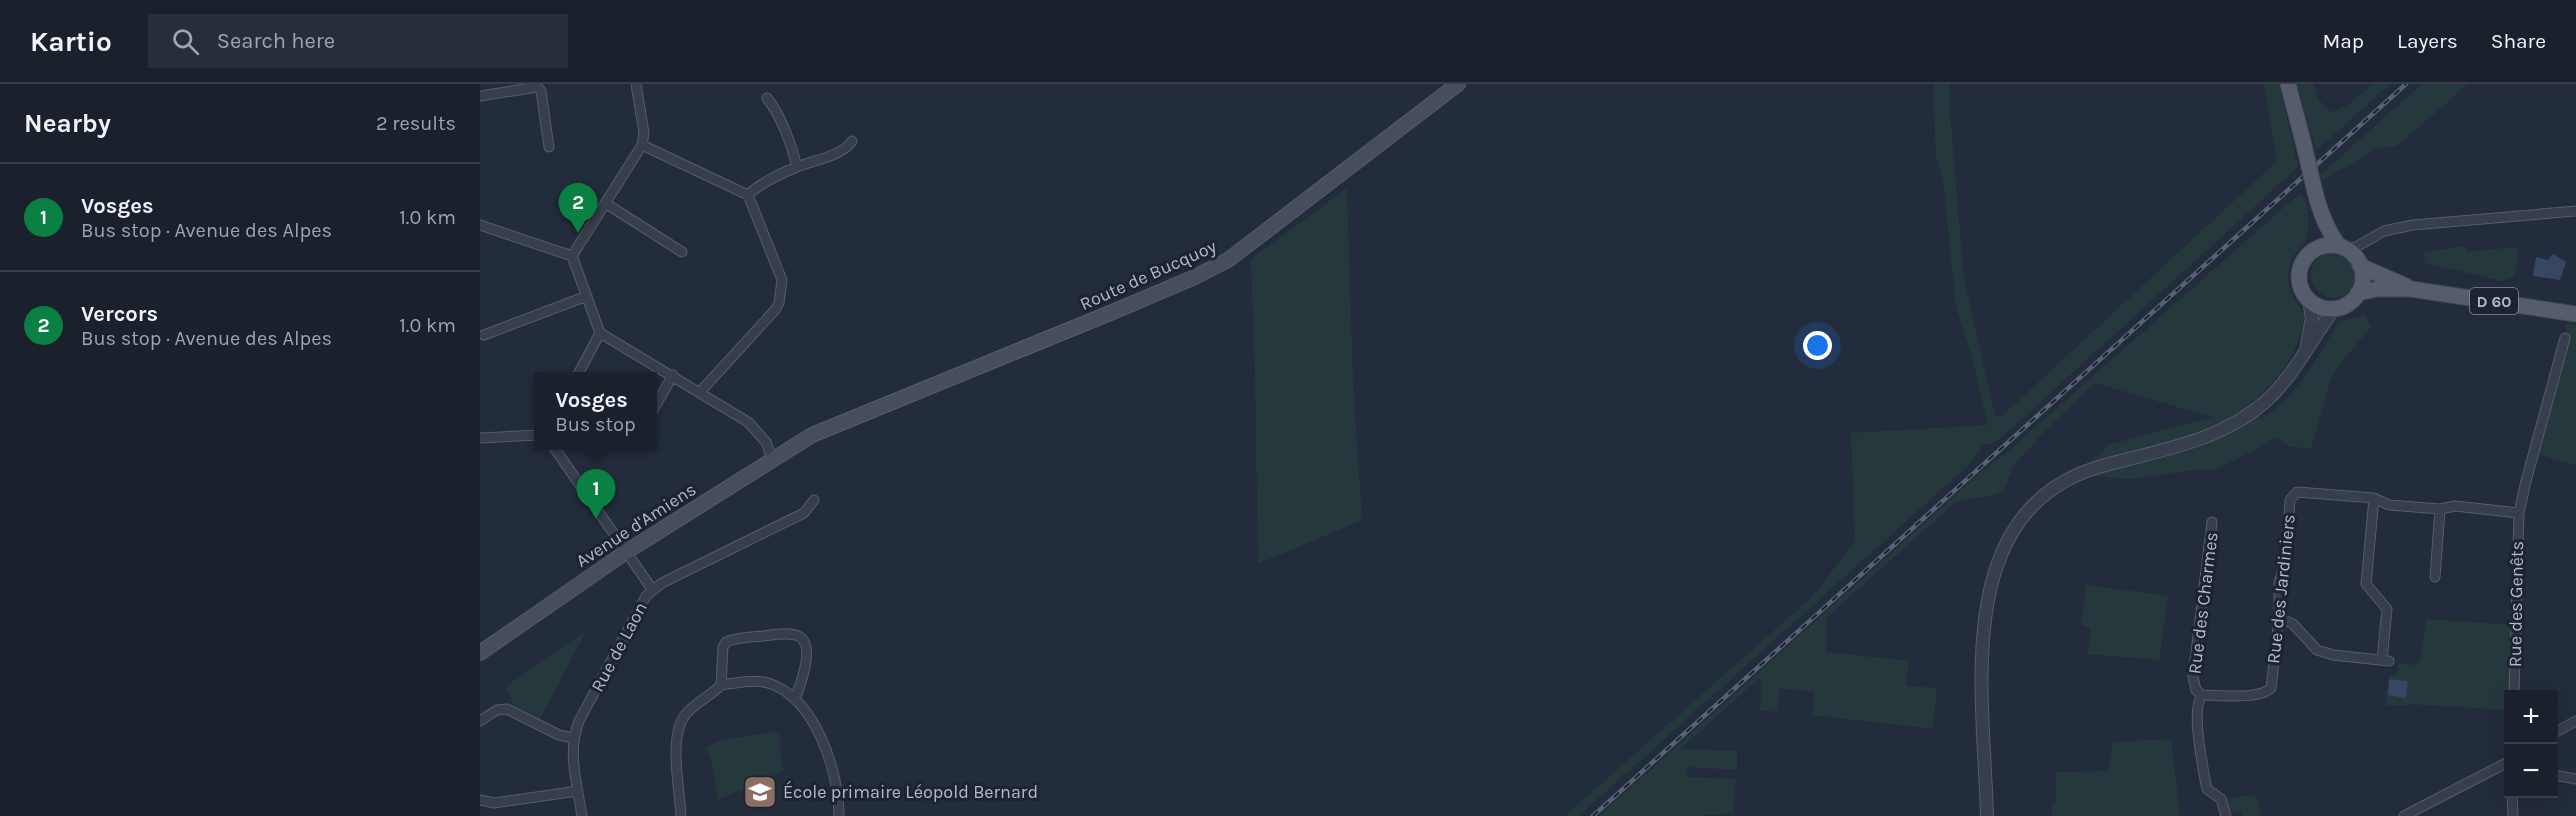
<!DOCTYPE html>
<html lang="en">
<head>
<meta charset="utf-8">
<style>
	body { margin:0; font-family:Karla,sans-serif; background:#272e39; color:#f1f3f6 }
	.controls { position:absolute; right:18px; bottom:18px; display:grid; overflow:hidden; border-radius:0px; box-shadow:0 6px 24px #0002 }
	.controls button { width:54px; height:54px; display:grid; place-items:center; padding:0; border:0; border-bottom:2px solid #383e49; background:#1a212d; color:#f1f3f6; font:30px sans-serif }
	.you { position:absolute; left:1338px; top:262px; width:21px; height:21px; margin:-15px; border:4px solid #fff; border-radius:50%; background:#1a73e8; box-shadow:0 0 0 9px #1a73e833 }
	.badge { display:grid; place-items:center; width:39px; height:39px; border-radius:50%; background:#0b8043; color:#fff; font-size:20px; font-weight:700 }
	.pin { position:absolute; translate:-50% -50px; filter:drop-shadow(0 2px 3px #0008) }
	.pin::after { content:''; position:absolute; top:32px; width:21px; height:18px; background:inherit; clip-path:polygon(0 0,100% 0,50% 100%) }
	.popup { position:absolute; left:54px; top:288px; width:123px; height:78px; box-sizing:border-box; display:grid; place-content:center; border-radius:0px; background:#1a212d; filter:drop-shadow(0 2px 4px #0005); font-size:20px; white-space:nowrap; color:#9fa3aa }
	.popup b { font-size:22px; color:#f1f3f6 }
	.popup::after { content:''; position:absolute; left:50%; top:100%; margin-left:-12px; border:12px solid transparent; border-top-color:#1a212d }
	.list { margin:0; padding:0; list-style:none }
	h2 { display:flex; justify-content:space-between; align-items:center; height:78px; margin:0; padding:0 24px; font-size:26px }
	h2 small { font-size:20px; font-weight:400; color:#9fa3aa }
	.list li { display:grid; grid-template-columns:39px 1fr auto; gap:18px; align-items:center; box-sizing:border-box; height:108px; padding:0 24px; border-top:2px solid #383e49 }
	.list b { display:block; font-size:22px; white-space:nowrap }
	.list p { margin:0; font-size:20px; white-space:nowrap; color:#9fa3aa }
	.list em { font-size:20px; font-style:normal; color:#9fa3aa }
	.icon { flex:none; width:33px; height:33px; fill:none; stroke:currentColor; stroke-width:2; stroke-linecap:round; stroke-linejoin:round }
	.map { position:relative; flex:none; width:2096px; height:732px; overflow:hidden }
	header { display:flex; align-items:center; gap:36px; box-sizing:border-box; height:84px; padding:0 30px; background:#1a212d; border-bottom:2px solid #383e49 }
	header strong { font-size:28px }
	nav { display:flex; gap:33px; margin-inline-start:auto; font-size:21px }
	.search { width:420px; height:54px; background:#272e39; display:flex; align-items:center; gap:15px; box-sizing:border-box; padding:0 21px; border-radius:0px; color:#9fa3aa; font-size:22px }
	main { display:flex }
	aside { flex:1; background:#1a212d }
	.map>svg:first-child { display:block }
</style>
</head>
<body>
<header>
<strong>Kartio</strong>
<div class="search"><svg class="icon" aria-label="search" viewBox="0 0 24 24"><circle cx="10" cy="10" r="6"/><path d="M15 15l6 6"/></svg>Search here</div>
<nav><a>Map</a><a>Layers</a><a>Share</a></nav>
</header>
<main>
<aside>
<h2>Nearby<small>2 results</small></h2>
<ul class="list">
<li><span class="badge">1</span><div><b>Vosges</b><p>Bus stop · Avenue des Alpes</p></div><em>1.0 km</em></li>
<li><span class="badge">2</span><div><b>Vercors</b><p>Bus stop · Avenue des Alpes</p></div><em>1.0 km</em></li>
</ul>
</aside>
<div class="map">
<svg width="2096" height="732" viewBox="0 0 2096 732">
	<rect width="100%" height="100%" fill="#232c3c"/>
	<path fill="#25393d" d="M1453,0H1470V29L1484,195L1515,332L1521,333L1797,77L1784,0H1799L1818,83L1522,353L1510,361L1504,360L1491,379L1099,732H1085L1333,512L1375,457L1371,349L1508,341L1493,277L1476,222L1463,95L1456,74Z
		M1817,0H1833L1838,15L1852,29L1869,20L1892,0H1910L1836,67Z
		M1942,0H1988L1917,62L1897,65L1843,96L1839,92Z
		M867,104L873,298L882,436L778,480L775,289L771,175Z
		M1819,110L1826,115C1827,128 1831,142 1826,154C1824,162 1817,166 1813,173C1801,195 1811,213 1825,230C1819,270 1801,293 1771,319L1782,336L1809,312L1825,293L1859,238L1885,231L1891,243L1867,271L1851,295L1831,365L1809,362L1795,353L1777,365L1734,386H1710L1653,395L1594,391L1614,375L1628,361L1732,333L1615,299L1560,352L1533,383L1525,405L1516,410L1476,418L1347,533L1346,568L1429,577L1426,602L1457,604L1452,645L1333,631L1334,608L1300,604L1297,628L1280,626L1282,601L1279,594L1201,665L1257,667V686L1206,683L1208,693L1256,695L1253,729L1215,732H1119L1502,387L1525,370Z
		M1984,162L1988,168L2034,163L2038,166V179L2034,193L2022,197L1945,179L1943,168Z
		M1831 191a23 23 0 1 1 46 0a23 23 0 1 1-46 0Z
		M2086,240L2096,241V381L2054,369L2085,254Z
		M1606,501L1688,512L1679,576L1607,570L1611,544L1601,541Z
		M1946,535L2035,541L2034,610H2028V626L1929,620V622L1906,621L1909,592L1917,590L1919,579L1933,581L1940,578Z
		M106,547L60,635L34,621L26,602Z
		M296,648L301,654L299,658L303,685L299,689L238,716L232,679L226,664L240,656Z
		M1691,655L1700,732H1572V719L1576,718V688L1629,687L1633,658Z
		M1776,711L1781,732H1762L1760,727L1745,729L1741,715Z"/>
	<path fill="#374763" d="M2073,170L2086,178L2080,196L2053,192L2056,173L2068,176Z
		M1909,595L1928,597L1926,614L1908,611Z"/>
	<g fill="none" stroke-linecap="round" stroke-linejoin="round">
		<defs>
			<path id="minor" d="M0,12L57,3L61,7L69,63
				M287,14C301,32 312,61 317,83
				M162,61L268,111L302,196L299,219L295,226L220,308
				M268,111C282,98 299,90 317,83C333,76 363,72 372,57
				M125,119L202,168
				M0,141L92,172
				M1864,164L1876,163L1904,147L1933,141L2096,127
				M92,172L162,61L164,49L156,0
				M92,172L120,249L97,292
				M120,249L268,338L286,358L292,375
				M4,251L107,212
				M173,326L193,291
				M0,354L59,351
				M73,362L172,505
				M1894,414L1886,500L1907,525L1902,576
				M1955,493L1960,425
				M1799,534L1813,540L1837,566L1853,571L1909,577
				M241,601C256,599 273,595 288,599C335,613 359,687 359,732
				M241,601L243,563L246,558C257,553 270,553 283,552C293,551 311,547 320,553C335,563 320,602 315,615
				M2034,610L2039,429L2046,397L2085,254
				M1722,611C1740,611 1779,616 1791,604L1799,534V499L1806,477L1810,416L1817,408L1894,414L1909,421L1960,425L1975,422L2039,429
				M1722,611L1716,606L1713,593L1732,438
				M1722,611C1711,626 1722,676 1725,696L1727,705L1741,715L1746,732
				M0,637L17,626L27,625L79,651L93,654
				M2074,649L2096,637
				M2074,691L2096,695
				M2032,710L2033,732
				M0,716L14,719L98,707
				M102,732C97,699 87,669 99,637L166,512L182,499L324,429L334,416
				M201,732C200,705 188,654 205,631C214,619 231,612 241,601
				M1924,732L2026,679"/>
			<path id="tertiary" d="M1827,261L1832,234L1829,216
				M1507,732C1504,612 1469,425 1622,382C1679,366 1739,358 1785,318C1815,291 1831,255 1855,224"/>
			<path id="secondary" d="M0,569L146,468L332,351L635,227L715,193L748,176L978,0"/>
			<path id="primary" d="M1808,0L1824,61
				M1834,104C1839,125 1846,145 1859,162
				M1819 193a32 32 0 1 1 64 0a32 32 0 1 1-64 0Z
				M1880,182L1926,202
				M1878,209L1897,205H1931L2096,230"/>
		</defs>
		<use href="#minor" stroke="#555c6a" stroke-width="11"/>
		<use href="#tertiary" stroke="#555c6a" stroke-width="14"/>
		<use href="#secondary" stroke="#555c6a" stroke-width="16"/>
		<use href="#primary" stroke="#404755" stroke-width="17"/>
		<use href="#minor" stroke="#373e4c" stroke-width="9"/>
		<use href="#tertiary" stroke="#373e4c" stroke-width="12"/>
		<use href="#secondary" stroke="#454d5f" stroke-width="14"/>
		<use href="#primary" stroke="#555d6c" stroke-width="15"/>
		<defs>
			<path id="rail" d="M1113,732L1926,0"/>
		</defs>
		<use href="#rail" stroke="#596273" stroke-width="4.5"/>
		<use href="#rail" stroke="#1c2331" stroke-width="2" stroke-dasharray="7" stroke-linecap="butt"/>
		<defs>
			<path id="primary-bridge" d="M1824,61L1834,104"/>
		</defs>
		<use href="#primary-bridge" stroke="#404755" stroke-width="17" stroke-linecap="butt"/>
		<use href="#primary-bridge" stroke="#555d6c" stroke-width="15"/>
	</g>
	<defs>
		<symbol id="school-square" viewBox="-11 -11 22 22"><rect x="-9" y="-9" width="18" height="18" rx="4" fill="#8d6e63" stroke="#1c2331"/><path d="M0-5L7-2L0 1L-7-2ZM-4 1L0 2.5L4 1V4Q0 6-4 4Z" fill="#fff"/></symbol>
	</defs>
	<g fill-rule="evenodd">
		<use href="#school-square" x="261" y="689" width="38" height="38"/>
	</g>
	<g text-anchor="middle" stroke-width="6" stroke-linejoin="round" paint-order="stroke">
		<rect fill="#1c2331" stroke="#868c9b" stroke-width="1.5" x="1990" y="204" width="48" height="26" rx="4.5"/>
		<g font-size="16" font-weight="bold" fill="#b3b9c8">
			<text x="2014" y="223">D 60</text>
		</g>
		<g font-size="18" fill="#b3b9c8" stroke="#1c2331">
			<text transform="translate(668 191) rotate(-24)" y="6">Route de Bucquoy</text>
			<text transform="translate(156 441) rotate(-33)" y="6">Avenue d'Amiens</text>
			<text transform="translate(1801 505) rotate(-84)" y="6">Rue des Jardiniers</text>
			<text transform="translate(1723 519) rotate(-83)" y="6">Rue des Charmes</text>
			<text transform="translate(2036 520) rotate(-89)" y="6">Rue des Genêts</text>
			<text transform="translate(139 563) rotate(-62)" y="6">Rue de Laon</text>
		</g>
		<g font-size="18" fill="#b3b9c8" stroke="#1c2331" text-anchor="start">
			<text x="303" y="714">École primaire Léopold Bernard</text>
		</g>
	</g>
</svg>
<div class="controls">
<button>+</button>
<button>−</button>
</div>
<div class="you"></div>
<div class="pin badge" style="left:116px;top:435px">1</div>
<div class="popup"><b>Vosges</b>Bus stop</div>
<div class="pin badge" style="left:98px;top:149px">2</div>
</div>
</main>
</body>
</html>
